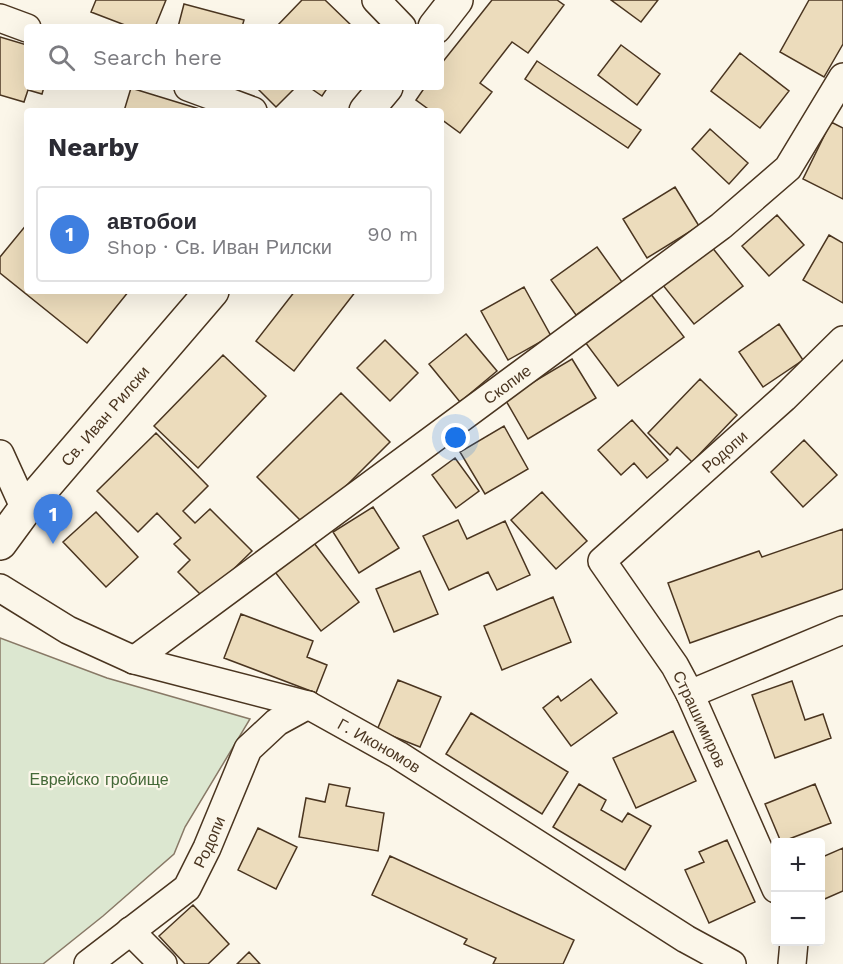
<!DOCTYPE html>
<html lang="en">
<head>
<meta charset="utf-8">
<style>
	body { margin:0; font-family:"Work Sans",sans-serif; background:#f7f7f7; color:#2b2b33 }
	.controls { position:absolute; right:18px; bottom:18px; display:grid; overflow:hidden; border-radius:6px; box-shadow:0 6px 24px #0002 }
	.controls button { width:54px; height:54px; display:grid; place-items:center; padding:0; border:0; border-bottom:2px solid #e1e1e2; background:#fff; color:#2b2b33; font:30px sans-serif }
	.you { position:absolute; left:456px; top:438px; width:21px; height:21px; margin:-15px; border:4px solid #fff; border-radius:50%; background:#1a73e8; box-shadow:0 0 0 9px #1a73e833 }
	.badge { display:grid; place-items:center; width:39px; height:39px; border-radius:50%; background:#111827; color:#fff; font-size:20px; font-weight:700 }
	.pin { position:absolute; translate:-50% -50px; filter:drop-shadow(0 2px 3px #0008) }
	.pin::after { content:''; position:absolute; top:32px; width:21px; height:18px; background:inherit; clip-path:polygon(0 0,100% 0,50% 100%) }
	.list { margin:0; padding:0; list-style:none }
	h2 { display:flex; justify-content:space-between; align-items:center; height:78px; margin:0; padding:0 24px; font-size:26px }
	h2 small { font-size:20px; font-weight:400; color:#7c7c81 }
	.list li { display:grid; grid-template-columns:39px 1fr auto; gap:18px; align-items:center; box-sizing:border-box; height:96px; margin:0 12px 12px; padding:0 12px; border:2px solid #e1e1e2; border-radius:6px }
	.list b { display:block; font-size:22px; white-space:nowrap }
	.list p { margin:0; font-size:20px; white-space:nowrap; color:#7c7c81 }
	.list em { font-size:20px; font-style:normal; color:#7c7c81 }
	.icon { flex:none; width:33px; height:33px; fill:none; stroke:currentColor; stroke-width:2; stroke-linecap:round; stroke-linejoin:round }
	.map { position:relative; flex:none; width:843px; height:964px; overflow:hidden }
	.search { position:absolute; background:#fff; box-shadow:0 6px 24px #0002; left:24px; top:24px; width:420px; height:66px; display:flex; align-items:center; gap:15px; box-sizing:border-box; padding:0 21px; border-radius:6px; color:#7c7c81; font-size:22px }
	.panel { position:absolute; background:#fff; box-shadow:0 6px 24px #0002; left:24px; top:108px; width:420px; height:186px; border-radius:6px }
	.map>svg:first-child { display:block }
</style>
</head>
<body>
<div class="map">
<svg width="843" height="964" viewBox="0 0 843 964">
	<rect width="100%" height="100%" fill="#fbf6e9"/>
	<path fill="#dce7d0" stroke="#887966" stroke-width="1.5" d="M0,638L107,678L250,719L185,827L174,854L103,916L43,964H0Z"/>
	<path fill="#ecdcbc" stroke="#4a3520" stroke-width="1.5" d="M96,0H166L155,27H130L91,12Z
		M302,0H325L353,27H276Z
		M492,0H557L564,5L528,53L512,42L480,83L492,92L460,133L441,119V111H431L416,100L425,87H441V64Z
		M611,0H658L641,22Z
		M809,0H843V44L824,77L780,52Z
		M184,4L244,20L242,27H178Z
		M0,37L27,45V87H44L42,94L28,90L24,102L0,95Z
		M621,45L660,74L637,105L598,75Z
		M740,53L789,91L760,128L711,91Z
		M537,61L641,130L628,148L525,79Z
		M256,87H296L276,107Z
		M309,87H328L322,96Z
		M131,88L206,111H124Z
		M831,122L843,128V199L803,179Z
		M710,129L748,163L729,184L692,149Z
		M675,187L699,226L647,258L623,219Z
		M777,215L804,245L769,276L742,246Z
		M27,224V291H129L87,343L0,273V257Z
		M829,235L843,243V303L803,280Z
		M711,246L743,286L694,324L662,284Z
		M597,247L622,282L576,315L551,280Z
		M524,287L551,336L508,360L481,311Z
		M295,291H356L294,371L256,341Z
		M650,293L684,337L618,386L585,342Z
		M779,324L803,360L763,387L739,352Z
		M466,334L497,371L460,402L429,364Z
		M385,340L418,373L390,401L357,368Z
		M223,355L266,396L198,468L154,426Z
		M572,359L596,398L528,439L505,399Z
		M700,379L737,415L692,462L677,447L670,455L648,433Z
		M341,393L390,442L306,526L257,477Z
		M632,420L668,460L647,478L634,463L621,475L598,450Z
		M504,426L528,469L485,494L460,452Z
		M156,433L208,486L183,511L195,523L210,509L252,551L204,598L178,572L190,560L174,544L181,538L157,513L138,532L97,491Z
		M804,440L837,475L803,507L771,472Z
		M455,458L479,491L456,508L432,475Z
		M542,492L587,541L556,569L511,520Z
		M373,507L399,548L359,573L333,532Z
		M96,512L138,557L106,587L63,542Z
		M458,520L467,539L505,521L530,575L497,590L488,572L449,590L423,536Z
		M843,529V589L690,643L668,583L759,551L762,557Z
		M314,543L359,602L321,631L275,572Z
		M420,571L438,614L394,632L376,589Z
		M553,597L571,642L502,670L484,626Z
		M241,614L313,641L307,657L327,665L316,693L224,658Z
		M591,679L617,713L571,746L543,708L558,696L561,701Z
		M398,680L441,697L420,747L377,730Z
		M792,681L805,720L823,714L831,738L775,758L752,695Z
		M471,713L568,772L542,814L446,754Z
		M673,731L696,781L636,808L613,758Z
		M329,784L350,788L346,806L384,813L378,851L299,837L306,798L325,802Z
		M579,784L606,800L601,810L622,822L628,813L651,826L625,870L553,827Z
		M815,784L831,823L781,842L765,804Z
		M258,828L297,847L276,889L238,870Z
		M727,840L755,902L709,923L685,870L704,862L699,852Z
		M843,848V891L820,901V858Z
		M390,856L574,940L563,964H493L496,958L464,944L467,939L372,895Z
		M193,905L229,944L208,964H185L159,936Z
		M249,952L260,964H237Z"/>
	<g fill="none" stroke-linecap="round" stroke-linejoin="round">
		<defs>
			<g id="street">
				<path d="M376,0L402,27"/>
				<path d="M0,18L27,28"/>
				<path d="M188,87L253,111"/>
				<path d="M0,454L25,509"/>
				<path id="s1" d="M0,588L68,630L134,660L308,705L398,755L686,939L732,964"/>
				<path id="s2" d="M134,660L721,226L788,168L843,77"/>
				<path d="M690,694L843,630"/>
				<path id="s3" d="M776,889L690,694L675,666L602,561L784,398L843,340"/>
				<path d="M130,931L163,964"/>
				<path id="s4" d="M88,964L187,888L207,848L248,749L277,722L308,705"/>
				<path d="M792,964L794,942"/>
			</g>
			<g id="secondary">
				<path d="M435,27L456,0"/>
				<path d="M366,111L386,87"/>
				<path id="s5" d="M0,543L25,509L212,291"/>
			</g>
		</defs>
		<use href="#street" stroke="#4a3520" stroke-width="30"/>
		<use href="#secondary" stroke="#4a3520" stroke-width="36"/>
		<use href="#street" stroke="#fbf6e9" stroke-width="27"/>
		<use href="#secondary" stroke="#fbf6e9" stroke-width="33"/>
	</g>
	<g text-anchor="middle" stroke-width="4.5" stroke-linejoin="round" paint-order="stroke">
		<g font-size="16" fill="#4a3520" stroke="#fbf6e9">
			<text dy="6" stroke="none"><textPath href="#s2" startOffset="464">Скопие</textPath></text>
			<text dy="6" stroke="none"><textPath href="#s5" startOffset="165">Св. Иван Рилски</textPath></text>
			<text dy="6" stroke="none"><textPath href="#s3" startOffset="537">Родопи</textPath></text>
			<text transform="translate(700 719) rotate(65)" y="6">Страшимиров</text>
			<text dy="6" stroke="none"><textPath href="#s1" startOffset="414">Г. Икономов</textPath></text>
			<text dy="6" stroke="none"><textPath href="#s4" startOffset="176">Родопи</textPath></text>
		</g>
		<g font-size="16" fill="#436837" stroke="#fbf6e9">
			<text x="99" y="785">Еврейско гробище</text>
		</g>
	</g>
</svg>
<div class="controls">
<button>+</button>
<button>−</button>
</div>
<div class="you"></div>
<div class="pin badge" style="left:53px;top:544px;background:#3f7fe0">1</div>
<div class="search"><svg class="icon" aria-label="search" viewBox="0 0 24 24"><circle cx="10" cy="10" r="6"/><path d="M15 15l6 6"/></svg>Search here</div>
<section class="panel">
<h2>Nearby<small></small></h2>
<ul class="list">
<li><span class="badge" style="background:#3f7fe0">1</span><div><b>автобои</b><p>Shop · Св. Иван Рилски</p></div><em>90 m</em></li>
</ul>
</section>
</div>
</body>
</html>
